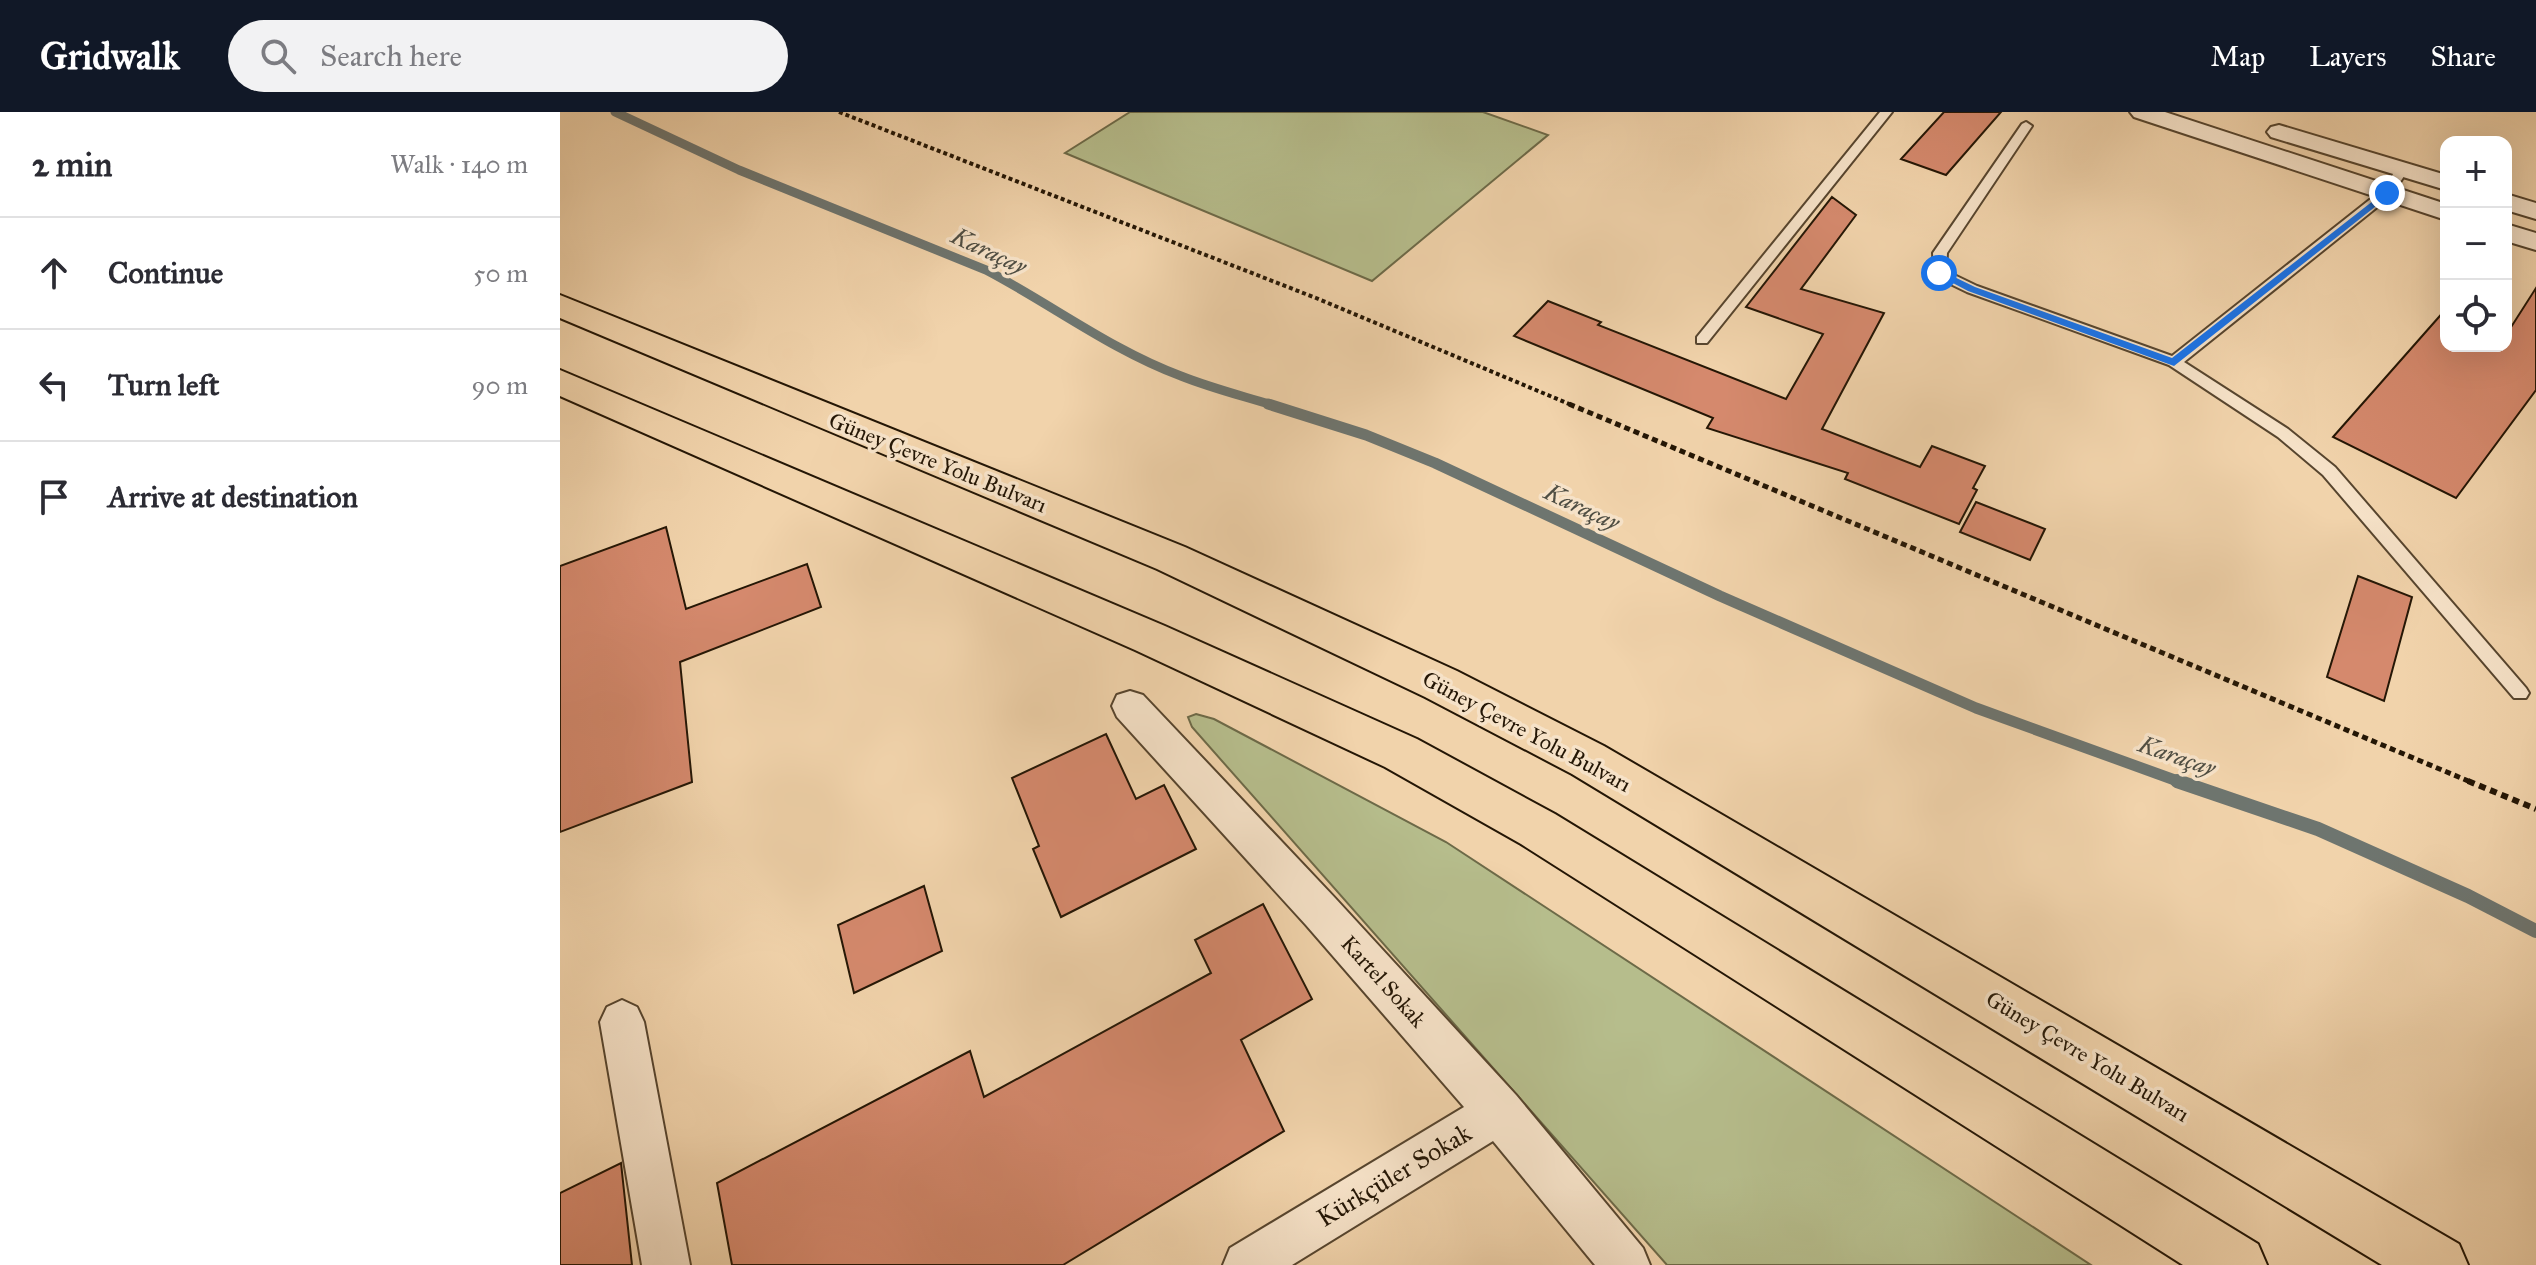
<!DOCTYPE html>
<html lang="en">
<head>
<meta charset="utf-8">
<style>
	body { margin:0; font-family:"IM FELL Great Primer",serif; background:#f2f2f3; color:#2b2b33 }
	.controls { position:absolute; right:24px; top:24px; display:grid; overflow:hidden; border-radius:16px; box-shadow:0 8px 32px #0002 }
	.controls button { width:72px; height:72px; display:grid; place-items:center; padding:0; border:0; border-bottom:2px solid #e1e1e2; background:#fff; color:#2b2b33; font:40px sans-serif }
	.stop { position:absolute; width:24px; height:24px; margin:-18px; border:6px solid #1a73e8; border-radius:50%; background:#fff }
	.stop.end { background:#1a73e8; border-color:#fff; box-shadow:0 2px 8px #0008 }
	.list { margin:0; padding:0; list-style:none }
	h2 { display:flex; justify-content:space-between; align-items:center; height:104px; margin:0; padding:0 32px; font-size:34px }
	h2 small { font-size:26px; font-weight:400; color:#7c7c81 }
	.list li { display:grid; grid-template-columns:52px 1fr auto; gap:24px; align-items:center; box-sizing:border-box; height:112px; padding:0 32px; border-top:2px solid #e1e1e2 }
	.list b { display:block; font-size:30px; white-space:nowrap }
	.list em { font-size:26px; font-style:normal; color:#7c7c81 }
	.icon { flex:none; width:44px; height:44px; fill:none; stroke:currentColor; stroke-width:2; stroke-linecap:round; stroke-linejoin:round }
	.map { position:relative; flex:none; width:1976px; height:1153px; overflow:hidden }
	header { display:flex; align-items:center; gap:48px; box-sizing:border-box; height:112px; padding:0 40px; background:#111827; color:#fff }
	header strong { font-size:38px }
	nav { display:flex; gap:44px; margin-inline-start:auto; font-size:28px }
	.search { width:560px; height:72px; background:#f2f2f3; display:flex; align-items:center; gap:20px; box-sizing:border-box; padding:0 28px; border-radius:44px; color:#7c7c81; font-size:30px }
	main { display:flex }
	aside { flex:1; background:#fff }
	.map>svg:first-child { display:block }
</style>
</head>
<body>
<header>
<strong>Gridwalk</strong>
<div class="search"><svg class="icon" aria-label="search" viewBox="0 0 24 24"><circle cx="10" cy="10" r="6"/><path d="M15 15l6 6"/></svg>Search here</div>
<nav><a>Map</a><a>Layers</a><a>Share</a></nav>
</header>
<main>
<aside>
<h2>2 min<small>Walk · 140 m</small></h2>
<ul class="list">
<li><svg class="icon" aria-label="ahead" viewBox="0 0 24 24"><path d="M12 20V5M6 11l6-6 6 6"/></svg><div><b>Continue</b></div><em>50 m</em></li>
<li><svg class="icon" aria-label="left" viewBox="0 0 24 24"><path d="M17 20v-9H6M10 6l-5 5 5 5"/></svg><div><b>Turn left</b></div><em>90 m</em></li>
<li><svg class="icon" aria-label="arrive" viewBox="0 0 24 24"><path d="M6 21V4h12l-3 4 3 4H6"/></svg><div><b>Arrive at destination</b></div></li>
</ul>
</aside>
<div class="map">
<svg width="1976" height="1153" viewBox="0 0 1976 1153">
	<rect width="100%" height="100%" fill="#f1d3ab"/>
	<filter id="stains"><feTurbulence type="fractalNoise" baseFrequency=".0025" numOctaves="4"/><feColorMatrix values="0 0 0 0 .2 0 0 0 0 .09 0 0 0 0 .02 0 0 0 .5 -.17"/></filter>
	<radialGradient id="worn" r=".72"><stop offset=".6" stop-color="#630" stop-opacity="0"/><stop offset="1" stop-color="#630" stop-opacity=".3"/></radialGradient>
	<path fill="#b6bd8c" stroke="#6d6a48" stroke-width="2" d="M570,0H923L988,23L812,169L505,41Z
		M636,602L654,607L886,730L1531,1153H1107L632,615L628,605Z"/>
	<g fill="none" stroke-linecap="round" stroke-linejoin="round">
		<path stroke="#6e756f" stroke-width="9" d="M55,0L179,58L426,158C491,192 551,238 621,264C651,276 683,284 715,294"/>
		<path stroke="#6e756f" stroke-width="11" d="M708,292L806,323L875,351L1160,484L1416,596L1623,671"/>
		<path stroke="#6e756f" stroke-width="14" d="M1617,669L1758,717L1908,784L1976,819"/>
	</g>
	<path fill="#d5896d" stroke="#241605" stroke-width="2" d="M1384,0H1441L1386,63L1341,47Z
		M1272,85L1296,103L1241,177L1324,201L1262,317L1360,355L1372,334L1425,354L1413,376L1417,378L1399,412L1285,367L1288,361L1147,316L1153,306L954,224L988,189L1041,210L1038,213L1226,287L1263,222L1186,195Z
		M1976,176V278L1896,386L1773,325L1886,197V234H1946V223Z
		M1416,390L1485,417L1470,448L1400,420Z
		M106,415L126,497L247,452L261,495L120,550L132,670L0,720V454Z
		M1798,464L1852,485L1824,589L1767,565Z
		M546,622L576,687L604,673L636,737L501,805L473,737L479,734L452,666Z
		M364,774L382,839L294,881L278,813Z
		M703,792L752,887L681,928L724,1019L503,1153H172L157,1071L410,939L424,985L651,861L635,828Z
		M61,1051L72,1153H0V1081Z"/>
	<g fill="none" stroke-linecap="round" stroke-linejoin="round">
		<defs>
			<path id="service" d="M1320,0H1332L1147,231H1137V225Z
				M1466,10L1472,14L1387,141L1386,159L1417,174L1612,244L1822,78L1838,55H1846L1848,58L1831,84L1624,250L1728,317L1775,355L1966,576L1969,581L1966,586H1954L1763,363L1718,325L1609,253L1407,180L1374,164L1373,141L1462,12Z"/>
			<path id="minor" d="M1570,0H1605L1886,92V108L1574,5Z
				M1719,13L1886,63V78L1711,25L1707,20L1711,15Z
				M1946,82L1976,91V107L1946,98Z
				M1946,112L1976,121V138L1946,129Z
				M570,579L583,583L775,786L956,983L1083,1136L1090,1153H1035L933,1029L732,1153H663L670,1136L904,995L746,813L557,605L552,594L557,583Z
				M62,888L77,895L84,910L130,1153H82L40,910L47,895Z"/>
			<path id="trunk" d="M0,183L625,435L897,559L1044,634L1899,1132L1908,1153H1822L1012,662L865,585L597,457L0,206Z
				M0,258L605,514L857,627L995,702L1698,1132L1707,1153H1623L961,732L825,655L575,538L0,284Z"/>
		</defs>
		<use href="#service" stroke="#57452e" stroke-width="4"/>
		<use href="#minor" stroke="#57452e" stroke-width="4"/>
		<use href="#trunk" stroke="#241605" stroke-width="4"/>
		<path stroke="#241605" stroke-width="4" stroke-dasharray="4 3" stroke-linecap="butt" d="M279,0L756,186L1014,294"/>
		<path stroke="#241605" stroke-width="5" stroke-dasharray="6 4" stroke-linecap="butt" d="M1009,292L1913,671"/>
		<path stroke="#241605" stroke-width="6" stroke-dasharray="7 5" stroke-linecap="butt" d="M1908,669L1976,697"/>
		<use href="#service" fill="#f6e2c8" fill-rule="evenodd"/>
		<use href="#minor" fill="#f6e2c8" fill-rule="evenodd"/>
		<use href="#trunk" fill="#f1d3ab" fill-rule="evenodd"/>
	</g>
	<path fill="#1a73e8" d="M1827,78L1830,83L1614,254L1408,179L1374,161L1382,159L1415,175L1612,246Z"/>
	<g text-anchor="middle" stroke-width="7" stroke-linejoin="round" paint-order="stroke">
		<g font-size="22" fill="#241605" stroke="#f6e2c8">
			<text transform="translate(378 350) rotate(22)" y="8">Güney Çevre Yolu Bulvarı</text>
			<text transform="translate(967 619) rotate(28)" y="8">Güney Çevre Yolu Bulvarı</text>
			<text transform="translate(824 869) rotate(48)" y="8">Kartel Sokak</text>
			<text transform="translate(1528 944) rotate(31)" y="8">Güney Çevre Yolu Bulvarı</text>
		</g>
		<g font-size="24" font-style="italic" fill="#4f4e43" stroke="#f6e2c8">
			<text transform="translate(429 139) rotate(25)" y="8">Karaçay</text>
			<text transform="translate(1022 395) rotate(25)" y="8">Karaçay</text>
			<text transform="translate(1617 644) rotate(19)" y="8">Karaçay</text>
		</g>
		<g font-size="26" fill="#241605" stroke="#f6e2c8">
			<text transform="translate(834 1063) rotate(-31)" y="9">Kürkçüler Sokak</text>
		</g>
	</g>
	<rect width="100%" height="100%" filter="url(#stains)"/>
	<rect width="100%" height="100%" fill="url(#worn)"/>
</svg>
<div class="controls">
<button>+</button>
<button>−</button>
<button><svg class="icon" aria-label="locate" viewBox="0 0 24 24"><circle cx="12" cy="12" r="6"/><path d="M12 2v4M12 18v4M2 12h4M18 12h4"/></svg></button>
</div>
<div class="stop" style="left:1379px;top:161px"></div>
<div class="stop end" style="left:1827px;top:81px"></div>
</div>
</main>
</body>
</html>
